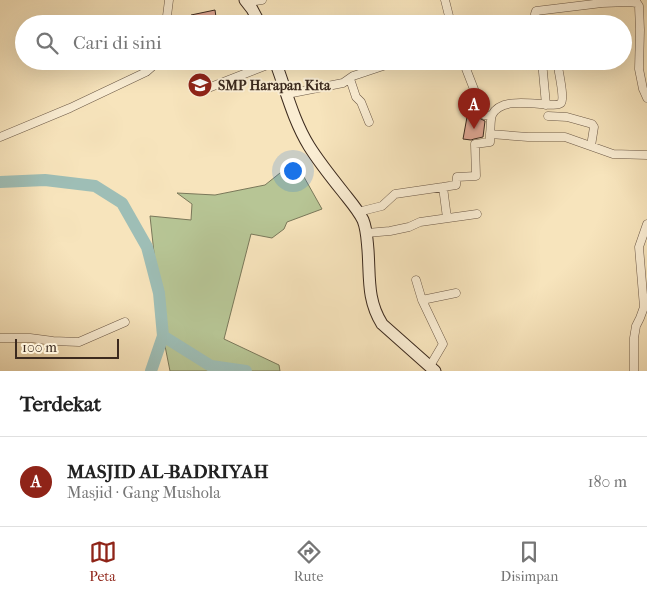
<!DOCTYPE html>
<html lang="id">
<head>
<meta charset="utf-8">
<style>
	body { margin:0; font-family:"IM FELL French Canon",serif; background:#f6f6f6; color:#222 }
	.scale { position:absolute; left:15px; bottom:12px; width:104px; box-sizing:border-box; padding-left:5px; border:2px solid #3c2a1e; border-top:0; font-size:14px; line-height:18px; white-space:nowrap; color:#3c2a1e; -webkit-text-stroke:4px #faedd3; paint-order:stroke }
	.you { position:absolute; left:292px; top:170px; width:18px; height:18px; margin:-12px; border:4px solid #fff; border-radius:50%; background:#1a73e8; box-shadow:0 0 0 8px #1a73e833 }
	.badge { display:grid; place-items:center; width:32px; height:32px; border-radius:50%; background:#8f2418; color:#fff; font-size:16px; font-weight:700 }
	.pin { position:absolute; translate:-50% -41px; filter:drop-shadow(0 1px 2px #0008) }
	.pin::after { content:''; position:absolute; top:26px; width:18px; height:15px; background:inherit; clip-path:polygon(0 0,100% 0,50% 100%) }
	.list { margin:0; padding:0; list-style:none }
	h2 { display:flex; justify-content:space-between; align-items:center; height:65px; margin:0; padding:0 20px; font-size:21px }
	h2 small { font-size:16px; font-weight:400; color:#767676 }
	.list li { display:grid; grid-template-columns:32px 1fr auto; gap:15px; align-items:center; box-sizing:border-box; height:90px; padding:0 20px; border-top:1px solid #e0e0e0 }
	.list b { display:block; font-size:19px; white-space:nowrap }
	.list p { margin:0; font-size:16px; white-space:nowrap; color:#767676 }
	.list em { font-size:16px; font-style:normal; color:#767676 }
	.icon { flex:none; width:28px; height:28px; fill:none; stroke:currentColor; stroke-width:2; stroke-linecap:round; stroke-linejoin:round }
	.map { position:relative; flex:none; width:647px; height:371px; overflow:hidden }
	.search { position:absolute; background:#fff; box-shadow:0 5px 20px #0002; left:15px; right:15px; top:15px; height:55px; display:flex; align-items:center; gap:12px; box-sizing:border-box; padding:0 18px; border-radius:28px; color:#767676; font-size:19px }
	.sheet { height:155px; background:#fff }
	nav { display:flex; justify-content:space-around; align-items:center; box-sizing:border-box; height:70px; border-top:1px solid #e0e0e0; background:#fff; font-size:14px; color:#767676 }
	nav a { display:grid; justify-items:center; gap:2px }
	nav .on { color:#8f2418 }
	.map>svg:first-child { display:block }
</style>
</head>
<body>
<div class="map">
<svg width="647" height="371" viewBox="0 0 647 371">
	<rect width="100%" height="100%" fill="#f7e4bc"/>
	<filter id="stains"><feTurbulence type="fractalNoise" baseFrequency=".004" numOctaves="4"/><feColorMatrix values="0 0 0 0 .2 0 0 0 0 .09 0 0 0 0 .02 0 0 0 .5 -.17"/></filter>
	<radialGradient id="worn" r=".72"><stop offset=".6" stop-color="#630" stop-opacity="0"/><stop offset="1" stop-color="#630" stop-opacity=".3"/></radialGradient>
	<path fill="#b7c595" stroke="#7a785a" d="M295,161L322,209L287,222L284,229L272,238L251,234L224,339L279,365L280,371H170L163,336L150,216L191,220L192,204L177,193L215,195L265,185Z"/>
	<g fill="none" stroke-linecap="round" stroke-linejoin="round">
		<path stroke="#9ebeb6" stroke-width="12" d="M0,182L45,180L95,186L122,203L147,247L159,293L163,336L151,371
			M163,336L211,366L246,371"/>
	</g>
	<path fill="#dda592" stroke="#3c2a1e" d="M215,10L217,24H192L191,15Z
		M467,117L479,118L485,121L483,137L474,139L471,140L463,139Z"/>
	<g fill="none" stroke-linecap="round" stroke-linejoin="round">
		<defs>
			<path id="minor" d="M445,0L451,24
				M248,2L262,0
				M166,24L169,0
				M537,24L535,14L536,11L602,3L629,2L637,3L639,6L640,30L639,69L643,89L647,98
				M463,61L484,115L491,116
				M542,61L546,105
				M557,61C558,69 565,98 561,103C554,110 503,92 492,115C490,120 491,128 490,134L528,137H565L613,154L647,155
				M350,79L356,97L361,102L369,122
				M203,90L275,62
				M287,94L343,83L353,76L398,61
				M548,116L567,117L592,124L594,127L591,146
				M0,137L70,108L146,72L154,65L156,61
				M358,212L382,206L395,194L443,187
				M447,218L443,187L456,185L457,177L476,176L475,144L490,142V134
				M367,233L390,231L409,227L420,222L477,214
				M416,280L422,300L443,344L430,366
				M422,300L456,293
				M0,338H30L53,341L79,342L125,322
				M634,371V338L636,326L640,318L644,307L639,247L647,224"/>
			<path id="secondary" d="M245,0L252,9L260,24
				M275,61C286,90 293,120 309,146C319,162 331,177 343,192C350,201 358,210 363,220C367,230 367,240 368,250C370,278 367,300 382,324L435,371"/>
		</defs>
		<use href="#minor" stroke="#6b5846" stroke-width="9"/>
		<use href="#secondary" stroke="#3c2a1e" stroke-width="13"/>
		<use href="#minor" stroke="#faedd3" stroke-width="8"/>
		<use href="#secondary" stroke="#faedd3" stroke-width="11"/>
	</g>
	<defs>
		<symbol id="school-disc" viewBox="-11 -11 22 22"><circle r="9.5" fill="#8f2418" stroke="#faedd3"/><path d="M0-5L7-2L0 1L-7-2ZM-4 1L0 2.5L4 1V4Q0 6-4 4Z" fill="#fff"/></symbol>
	</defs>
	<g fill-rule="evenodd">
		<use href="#school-disc" x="186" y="71" width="28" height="28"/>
	</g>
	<g text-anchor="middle" stroke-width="4" stroke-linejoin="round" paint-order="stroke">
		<g font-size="14" font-weight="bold" fill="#3c2a1e" stroke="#faedd3" text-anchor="start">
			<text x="218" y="90">SMP Harapan Kita</text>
		</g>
	</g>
	<rect width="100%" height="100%" filter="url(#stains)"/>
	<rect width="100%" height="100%" fill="url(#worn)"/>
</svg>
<div class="scale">100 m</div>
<div class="you"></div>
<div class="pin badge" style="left:474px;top:129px">A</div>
<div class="search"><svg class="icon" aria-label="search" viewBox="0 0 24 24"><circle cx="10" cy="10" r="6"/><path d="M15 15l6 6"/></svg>Cari di sini</div>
</div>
<section class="sheet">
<h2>Terdekat<small></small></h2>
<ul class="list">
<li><span class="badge">A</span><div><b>MASJID AL-BADRIYAH</b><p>Masjid · Gang Mushola</p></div><em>180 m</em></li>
</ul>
</section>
<nav>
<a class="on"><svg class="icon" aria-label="map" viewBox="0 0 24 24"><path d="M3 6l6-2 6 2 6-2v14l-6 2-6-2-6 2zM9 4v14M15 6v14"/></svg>Peta</a>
<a><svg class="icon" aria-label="directions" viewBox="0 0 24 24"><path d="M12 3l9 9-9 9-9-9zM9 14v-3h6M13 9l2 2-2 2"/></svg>Rute</a>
<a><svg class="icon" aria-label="saved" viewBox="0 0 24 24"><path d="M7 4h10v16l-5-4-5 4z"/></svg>Disimpan</a>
</nav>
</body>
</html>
